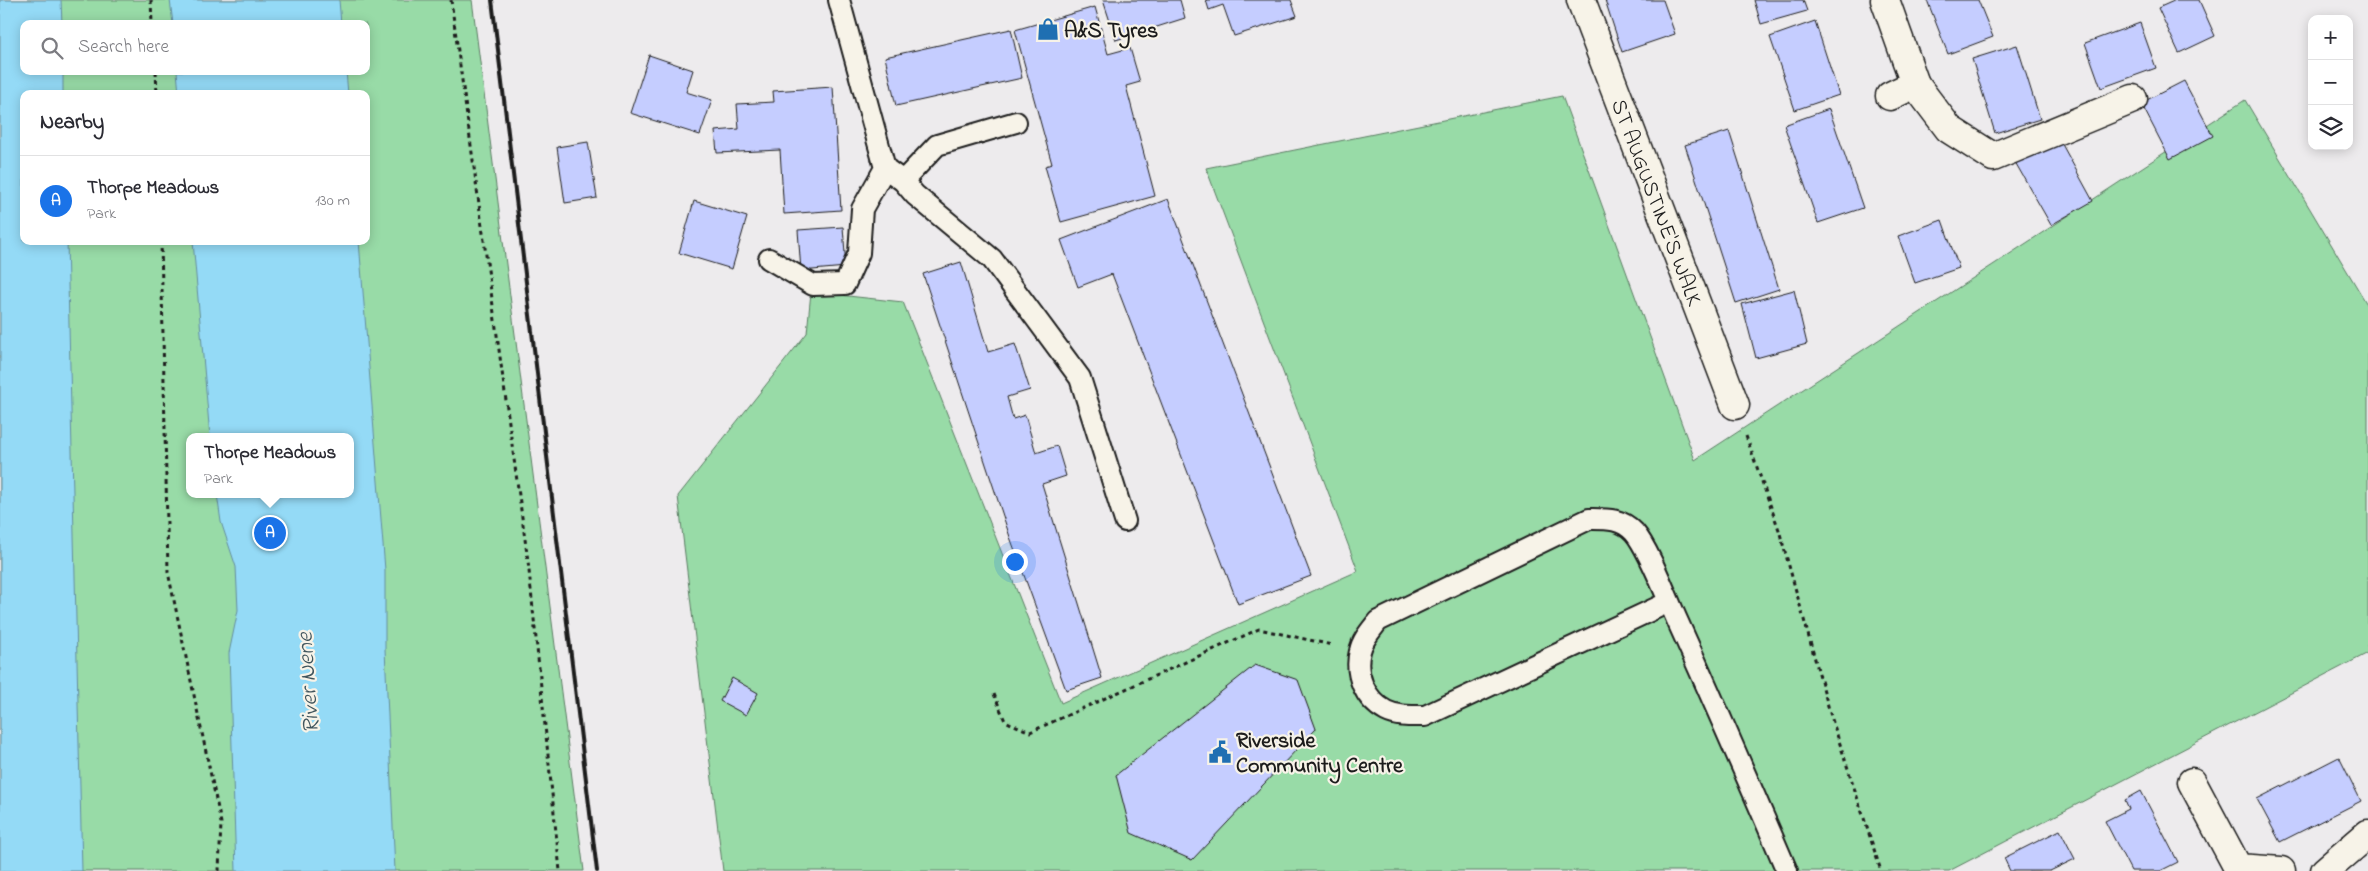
<!DOCTYPE html>
<html lang="en">
<head>
<meta charset="utf-8">
<style>
	body { margin:0; font-family:"Indie Flower",sans-serif; background:#f7f7f7; color:#2b2b33 }
	.controls { position:absolute; right:15px; top:15px; display:grid; overflow:hidden; border-radius:10px; box-shadow:0 2px 12px #0003 }
	.controls button { width:45px; height:45px; display:grid; place-items:center; padding:0; border:0; border-bottom:1px solid #e1e1e2; background:#fff; color:#2b2b33; font:25px sans-serif }
	.you { position:absolute; left:1014px; top:561px; width:18px; height:18px; margin:-12px; border:4px solid #fff; border-radius:50%; background:#1a73e8; box-shadow:0 0 0 8px #1a73e833 }
	.badge { display:grid; place-items:center; width:32px; height:32px; border-radius:50%; background:#1a73e8; color:#fff; font-size:16px; font-weight:700 }
	.pin { position:absolute; translate:-50% -50%; border:2px solid #fff; box-shadow:0 1px 5px #0006 }
	.popup { position:absolute; left:186px; top:433px; width:168px; height:65px; box-sizing:border-box; display:grid; place-content:center; border-radius:10px; background:#fff; filter:drop-shadow(0 1px 4px #0005); font-size:16px; white-space:nowrap; color:#7c7c81 }
	.popup b { font-size:19px; color:#2b2b33 }
	.popup::after { content:''; position:absolute; left:50%; top:100%; margin-left:-10px; border:10px solid transparent; border-top-color:#fff }
	.list { margin:0; padding:0; list-style:none }
	h2 { display:flex; justify-content:space-between; align-items:center; height:65px; margin:0; padding:0 20px; font-size:21px }
	h2 small { font-size:16px; font-weight:400; color:#7c7c81 }
	.list li { display:grid; grid-template-columns:32px 1fr auto; gap:15px; align-items:center; box-sizing:border-box; height:90px; padding:0 20px; border-top:1px solid #e1e1e2 }
	.list b { display:block; font-size:19px; white-space:nowrap }
	.list p { margin:0; font-size:16px; white-space:nowrap; color:#7c7c81 }
	.list em { font-size:16px; font-style:normal; color:#7c7c81 }
	.icon { flex:none; width:28px; height:28px; fill:none; stroke:currentColor; stroke-width:2; stroke-linecap:round; stroke-linejoin:round }
	.map { position:relative; flex:none; width:2368px; height:871px; overflow:hidden }
	.search { position:absolute; background:#fff; box-shadow:0 2px 12px #0003; left:20px; top:20px; width:350px; height:55px; display:flex; align-items:center; gap:12px; box-sizing:border-box; padding:0 18px; border-radius:10px; color:#7c7c81; font-size:19px }
	.panel { position:absolute; background:#fff; box-shadow:0 2px 12px #0003; left:20px; top:90px; width:350px; height:155px; border-radius:10px }
	.map>svg:first-child { display:block }
</style>
</head>
<body>
<div class="map">
<svg width="2368" height="871" viewBox="0 0 2368 871">
	<rect width="100%" height="100%" fill="#edebed"/>
	<filter id="ink" filterUnits="userSpaceOnUse"><feTurbulence type="fractalNoise" baseFrequency=".02" numOctaves="2"/><feDisplacementMap in="SourceGraphic" scale="10" xChannelSelector="R" yChannelSelector="G"/><feConvolveMatrix kernelMatrix="1 2 1 2 8 2 1 2 1" color-interpolation-filters="sRGB"/></filter>
	<g filter="url(#ink)">
		<path fill="#98dba7" stroke="#5a7c62" fill-rule="evenodd" d="M0,0H472L584,871H0ZM24,24H366V71H24ZM24,94H366V241H24ZM190,437H350V494H190Z
			M1562,96L1695,460L2245,100L2368,306V653L1949,871H723L678,496L807,333L811,292L903,302L1061,703L1358,571L1206,168Z"/>
		<path fill="#94daf6" stroke="#648e9f" d="M0,0H61L62,24H24V71H63V94H24V241H67L82,871H0Z
			M170,0H339L341,24H173Z
			M177,71H346L348,94H179Z
			M193,241H359L385,570V649L395,871H236L229,653L238,610L236,567L221,522L217,494H350V437H210Z"/>
		<path fill="#c5cdff" stroke="#1c1c1c" d="M1103,0H1180L1185,18L1116,40Z
			M1206,0H1291L1297,16L1234,36L1223,5L1209,10Z
			M1605,0H1663L1675,34L1622,52Z
			M1754,0H1803L1807,11L1761,24Z
			M1927,0H1978L1993,37L1948,54Z
			M2176,0H2199L2215,36L2179,53L2158,8Z
			M1095,7L1108,54L1130,48L1140,82L1126,86L1155,196L1061,222L1045,166L1052,164L1015,30Z
			M1815,21L1839,95L1795,110L1770,37Z
			M2140,23L2156,68L2101,88L2085,43Z
			M1011,29L1022,78L896,106L885,57Z
			M2017,45L2040,119L1995,133L1972,59Z
			M649,55L693,70L686,92L712,100L700,135L630,113Z
			M2184,81L2213,136L2170,159L2141,103Z
			M833,87L841,210L784,214L780,150L717,153L715,131L739,129L737,104L774,102L773,91Z
			M1829,109L1863,208L1818,223L1784,125Z
			M1729,131L1779,289L1736,303L1685,145Z
			M2058,137L2093,201L2051,225L2015,162Z
			M588,142L597,198L565,203L557,147Z
			M1168,199L1311,576L1238,604L1112,274L1078,287L1061,240Z
			M694,201L747,217L732,269L679,253Z
			M1942,220L1959,268L1915,283L1898,236Z
			M843,227L846,267L801,271L798,230Z
			M961,262L988,352L1015,344L1030,390L1007,397L1013,419L1025,415L1036,453L1057,446L1066,476L1042,484L1102,678L1066,690L1010,537L923,274Z
			M1794,290L1807,344L1756,358L1742,304Z
			M1255,665L1298,680L1316,729L1192,860L1131,833L1116,775Z
			M732,678L758,693L746,715L720,701Z
			M2339,757L2361,801L2280,842L2257,799Z
			M2141,791L2178,862L2160,871H2131L2105,821L2129,809L2125,800Z
			M2060,830L2075,859L2050,871H2010L2004,858Z"/>
		<g fill="none" stroke-linecap="round" stroke-linejoin="round">
			<defs>
				<path id="service" d="M839,0L885,168L903,181L915,195L992,259L1080,378L1125,521
					M903,181L937,145L1016,122
					M769,259L813,285L845,284L859,253L862,209L885,168
					M1669,602L1425,716C1412,716 1398,717 1386,711C1365,700 1354,674 1360,651C1362,640 1371,630 1378,621L1589,519C1606,519 1621,518 1634,532C1649,549 1667,598 1677,620C1715,704 1751,787 1787,871"/>
				<g id="minor">
					<path id="s1" d="M1581,0L1735,405"/>
					<path d="M1885,0L1915,84L1890,96"/>
					<path d="M1915,84L1949,129L1993,157L2133,99"/>
					<path d="M2192,782L2238,868L2281,871"/>
					<path d="M2325,871L2368,834"/>
				</g>
			</defs>
			<use href="#service" stroke="#1c1c1c" stroke-width="24"/>
			<use href="#minor" stroke="#1c1c1c" stroke-width="31"/>
			<path stroke="#1c1c1c" stroke-width="3" stroke-dasharray="4 4" stroke-linecap="butt" d="M151,0L152,24
				M451,0L528,561L560,871
				M156,71L157,94
				M161,241L168,572L221,823L219,871
				M1746,436L1779,530L1830,713L1881,871
				M994,694L1005,721L1030,732L1259,629L1332,645"/>
			<use href="#service" stroke="#f7f3e8" stroke-width="20"/>
			<use href="#minor" stroke="#f7f3e8" stroke-width="28"/>
			<path stroke="#1c1c1c" stroke-width="4" d="M492,0L597,871"/>
		</g>
	</g>
	<defs>
		<symbol id="shop-bare" viewBox="-9 -9 18 18"><path d="M-5-2.5h2.3a2.7 3.5 0 0 1 5.4 0H5L5.5 6h-11ZM-1.5-2.5h3a1.5 2.3 0 0 0-3 0Z" fill="#1f6fb2" stroke="#f7f3e8" stroke-width="2.5" paint-order="stroke"/></symbol>
		<symbol id="civic-bare" viewBox="-9 -9 18 18"><path d="M-.6-6.5H3V-4.5H.6V-3L4-1V1h2V6H-6V1h2V-1L-.6-3ZM-1.2 2.5V6h2.4V2.5Z" fill="#1f6fb2" stroke="#f7f3e8" stroke-width="2.5" paint-order="stroke"/></symbol>
	</defs>
	<g fill-rule="evenodd">
		<use href="#shop-bare" x="1032" y="13" width="32" height="32"/>
		<use href="#civic-bare" x="1204" y="736" width="32" height="32"/>
	</g>
	<g text-anchor="middle" stroke-width="4.5" stroke-linejoin="round" paint-order="stroke">
		<g font-size="22" font-weight="bold" fill="#1c1c1c" stroke="#f7f3e8" text-anchor="start">
			<text x="1064" y="37">A&amp;S Tyres</text>
			<text x="1236" y="747">Riverside<tspan x="1236" dy="25">Community Centre</tspan></text>
		</g>
		<g font-size="22" fill="#1c1c1c" stroke="#f7f3e8">
			<text dy="8" stroke="none"><textPath href="#s1" startOffset="216">ST AUGUSTINE'S WALK</textPath></text>
		</g>
		<g font-size="24" font-style="italic" fill="#40555d" stroke="#f7f3e8">
			<text transform="translate(307 683) rotate(-94)" y="8">River Nene</text>
		</g>
	</g>
</svg>
<div class="controls">
<button>+</button>
<button>−</button>
<button><svg class="icon" aria-label="layers" viewBox="0 0 24 24"><path d="M12 4l9 5-9 5-9-5zM3 14l9 5 9-5"/></svg></button>
</div>
<div class="you"></div>
<div class="pin badge" style="left:270px;top:533px">A</div>
<div class="popup"><b>Thorpe Meadows</b>Park</div>
<div class="search"><svg class="icon" aria-label="search" viewBox="0 0 24 24"><circle cx="10" cy="10" r="6"/><path d="M15 15l6 6"/></svg>Search here</div>
<section class="panel">
<h2>Nearby<small></small></h2>
<ul class="list">
<li><span class="badge">A</span><div><b>Thorpe Meadows</b><p>Park</p></div><em>130 m</em></li>
</ul>
</section>
</div>
</body>
</html>
